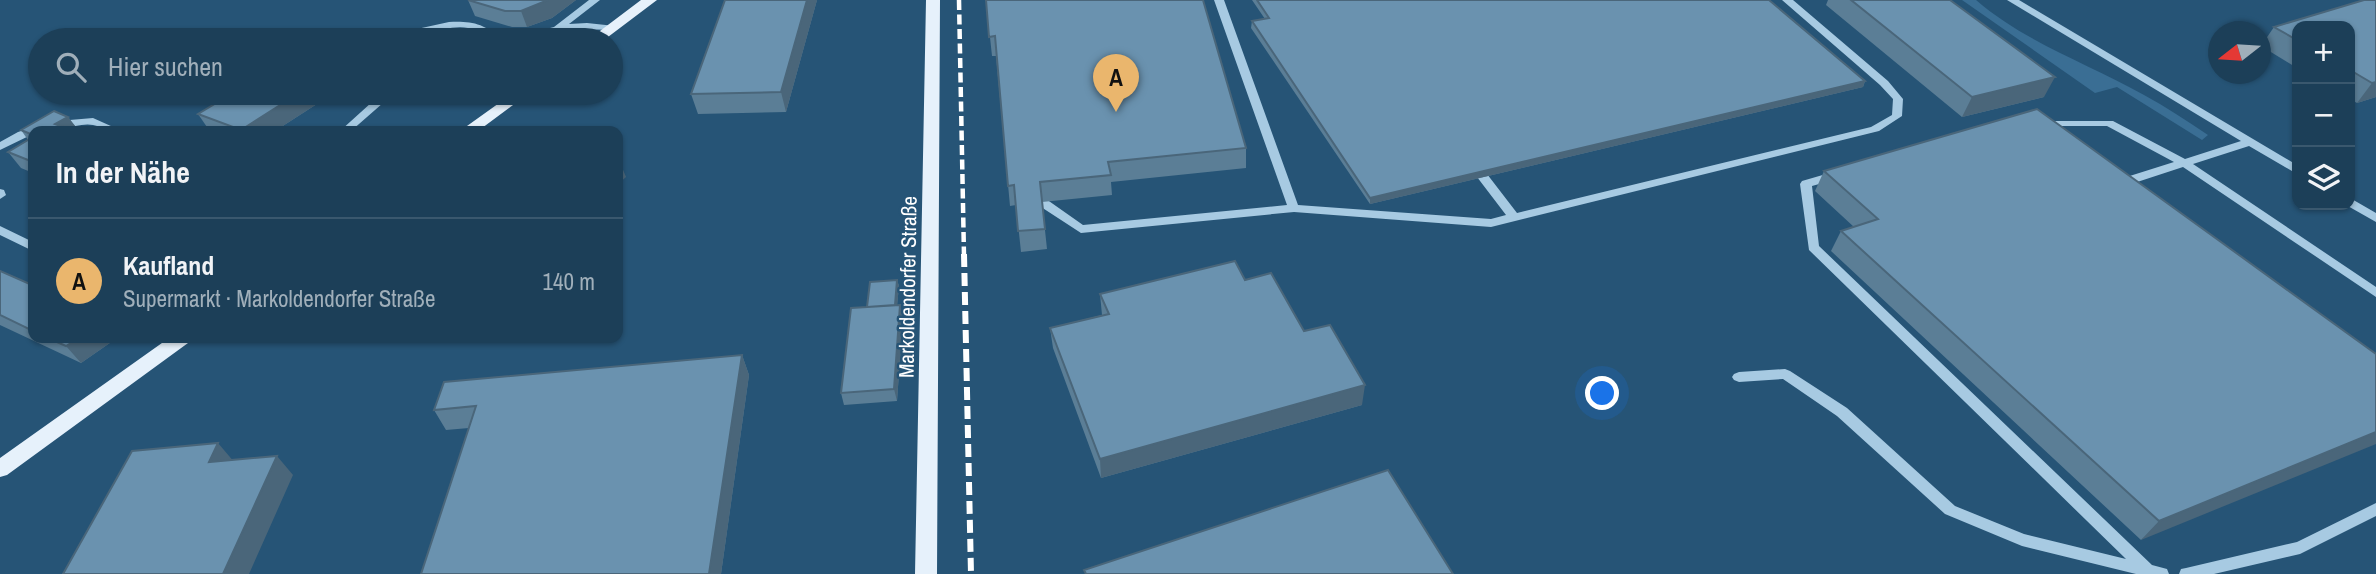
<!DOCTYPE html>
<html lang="de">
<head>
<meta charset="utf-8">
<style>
	body { margin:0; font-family:"Archivo Narrow",sans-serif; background:#25465e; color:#f1f3f6 }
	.controls { position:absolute; right:21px; top:21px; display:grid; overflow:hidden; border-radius:14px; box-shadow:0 2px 5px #0004 }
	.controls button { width:63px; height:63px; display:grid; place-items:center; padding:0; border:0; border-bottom:2px solid #3a586e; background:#1c3f58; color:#f1f3f6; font:35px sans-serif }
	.compass { position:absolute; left:2208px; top:21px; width:63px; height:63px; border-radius:50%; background:#1c3f58; box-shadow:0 2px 5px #0004; rotate:253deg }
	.you { position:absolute; left:1603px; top:394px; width:24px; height:24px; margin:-18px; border:5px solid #fff; border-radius:50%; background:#1a73e8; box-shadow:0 0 0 10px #1a73e833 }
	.badge { display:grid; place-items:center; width:46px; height:46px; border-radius:50%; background:#eab66d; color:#111; font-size:23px; font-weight:700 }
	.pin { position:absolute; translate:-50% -58px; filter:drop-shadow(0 2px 4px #0008) }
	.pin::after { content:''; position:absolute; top:37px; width:24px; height:21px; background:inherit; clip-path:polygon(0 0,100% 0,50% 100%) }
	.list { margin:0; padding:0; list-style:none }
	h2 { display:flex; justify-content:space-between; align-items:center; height:91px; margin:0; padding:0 28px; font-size:30px }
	h2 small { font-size:23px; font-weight:400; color:#a0afba }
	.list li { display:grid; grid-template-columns:46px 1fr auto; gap:21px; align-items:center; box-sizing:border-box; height:126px; padding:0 28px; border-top:2px solid #3a586e }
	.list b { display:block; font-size:26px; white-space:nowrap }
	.list p { margin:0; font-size:23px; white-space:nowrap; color:#a0afba }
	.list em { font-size:23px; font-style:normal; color:#a0afba }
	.icon { flex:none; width:38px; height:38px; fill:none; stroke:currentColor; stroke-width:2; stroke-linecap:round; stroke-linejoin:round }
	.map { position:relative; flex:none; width:2376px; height:574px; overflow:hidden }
	.search { position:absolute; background:#1c3f58; box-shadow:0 2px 5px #0004; left:28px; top:28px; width:595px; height:77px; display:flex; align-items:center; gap:18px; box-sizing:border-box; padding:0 24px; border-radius:38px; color:#a0afba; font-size:26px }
	.panel { position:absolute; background:#1c3f58; box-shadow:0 2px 5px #0004; left:28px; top:126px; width:595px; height:217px; border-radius:14px }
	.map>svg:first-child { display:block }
</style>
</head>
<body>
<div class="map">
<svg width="2376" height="574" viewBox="0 0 2376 574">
	<rect width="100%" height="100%" fill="#265476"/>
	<path fill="#3a6e94" d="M1962,0H1976C2026,43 2087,63 2144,95C2166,107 2187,121 2208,135L2202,140L2117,87L2095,93Z"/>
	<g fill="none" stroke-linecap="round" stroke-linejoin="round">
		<path fill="#a7cae2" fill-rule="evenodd" d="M589,0H600L569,24L587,23L615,26V30L575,29L525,40H510L511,38L554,27Z
			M1214,0H1224L1298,205L1491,219L1506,215L1477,177L1483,173L1487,174L1517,213L1871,127L1892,115L1893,99L1880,85L1782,0H1793L1888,81L1903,99L1902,116L1879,131L1491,227L1294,212L1081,233L1038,205L1036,202L1038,199H1046L1083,225L1287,205Z
			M2007,0H2019L2297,165V174L2249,146L2193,164L2376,287V297L2183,167L2125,186H2117L2115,183L2117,180L2174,162L2107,126H2036L2035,124L2036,122L2040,121H2113L2185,159L2241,141Z
			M449,22C470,21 486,23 500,40H490C462,11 425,41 393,40L417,29Z
			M382,93H434L429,96H391L351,131H340Z
			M93,118L122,131C111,131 104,128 93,125C80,122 64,132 53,124L58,121Z
			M37,126L41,127L42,129L41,131H33V134L0,150V142L18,132Z
			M1833,172L1839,176L1837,179L1812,186L1819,246L2152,565L2167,569L2169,574H2136L2022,546L1945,514L1837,416L1783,379L1739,382L1734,380L1732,377L1734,374L1739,372L1785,369L1790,371L1847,408L1955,506L2024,534L2126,559L1809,250L1800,184L1802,181Z
			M0,189L4,190L6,195L0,199Z
			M2350,198L2376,213V222L2346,205H2350Z
			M0,226L33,242V251L0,235Z
			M2376,503V516L2300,554L2214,574H2179L2181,569L2186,568L2297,542Z"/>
		<path fill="#e6f1fb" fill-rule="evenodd" d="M641,0H657L604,40H588Z
			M926,0H940L937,574H915Z
			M513,93H529L478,131H460Z
			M169,338H191L188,343L7,475L0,477V458Z"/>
		<path stroke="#fff" stroke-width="4.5" stroke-dasharray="10 4.5" stroke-linecap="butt" d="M959,0L964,256"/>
		<path stroke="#fff" stroke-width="6" stroke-dasharray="13 6" stroke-linecap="butt" d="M964,254L971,574"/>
	</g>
	<path fill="#5b7e96" d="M468,0H576L552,18L527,27H512L475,16Z
		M817,0L786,112L698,114L691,94Z
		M986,0L1246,148V168L1111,182L1112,195L1042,202L1047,249L1021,252L1016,205L1010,206L996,56H992Z
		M1252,0H1769L1865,81L1863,87L1370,204L1251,28L1252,21L1265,19Z
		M1828,0H1950L2044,97L1962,117L1826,5Z
		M2364,0L2376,97L2357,103L2350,99V26H2297V68L2261,46L2274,27Z
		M334,93L275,131H212L209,130L198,114Z
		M68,117L79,131H33V173L21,168L8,152L28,140L21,130Z
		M1824,171L2376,354L2141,540L1831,251L1841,231L1854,227L1815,191Z
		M0,271L32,285L33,284V338H117L81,363L0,325Z
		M897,280L899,286L897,305L903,317L897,401L844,405L841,393Z
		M1245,280L1304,331L1362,405L1101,478L1053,348L1050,328L1102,315L1100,294Z
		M742,355L749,375L721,574H421L469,428L446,430L434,410Z"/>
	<path fill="#4a667a" d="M548,0H576L552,18L527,27L521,11Z
		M807,0H817L786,112L781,92Z
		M2055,77L2044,97L1962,117L1972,97Z
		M1865,81L1863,87L1370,204V198Z
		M2376,82V97L2357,103L2372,83Z
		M299,93H334L275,131H242L241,130Z
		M68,117L79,131H61L55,124Z
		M619,160L626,177L618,184V161Z
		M897,280L899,286L896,318L895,311Z
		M900,305L903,317L897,401L894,389Z
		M79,338H117L81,363L66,346Z
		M742,355L749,375L721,574H709Z
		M1365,385L1362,405L1101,478L1100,459Z
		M2376,432V444L2141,540L2159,521Z
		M218,443L235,463L209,462Z
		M277,456L293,475L249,574H223Z"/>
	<path fill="#6a92af" stroke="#4a667a" stroke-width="2" d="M468,0H548L521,11H505Z
		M725,0H807L781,92L691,94Z
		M986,0H1203L1246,148L1108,162L1111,175L1040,182L1045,229L1018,231L1014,185L1008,186L995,36L989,37Z
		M1257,0H1769L1865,81L1370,198L1252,21L1269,18Z
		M1851,0H1950L2055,77L1972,97Z
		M2364,0H2376V82L2372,83L2350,70V26H2297V40L2274,27Z
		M233,93H299L241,130L198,114Z
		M2037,109L2376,354V432L2159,521L1841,231L1878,219L1824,171Z
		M54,111L68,117L55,124L74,131H33V135L21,130Z
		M33,137V162L8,152Z
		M1235,261L1245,280L1271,273L1304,331L1330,325L1365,385L1100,459L1050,328L1109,314L1100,294Z
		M0,271L32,285L33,284V331L0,315Z
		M897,280L895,305L867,307L870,282Z
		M900,305L894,389L841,393L851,308Z
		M48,338H79L66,346Z
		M742,355L709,574H421L476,406L434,410L444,382Z
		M218,443L209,462L277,456L223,574H62H63L132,451Z
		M1388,470L1453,574H1086L1084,570Z"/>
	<g text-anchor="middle" stroke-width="5" stroke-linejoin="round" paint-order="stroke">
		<g font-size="21" fill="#fff" stroke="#265476">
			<text transform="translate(908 287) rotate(-89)" y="7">Markoldendorfer Straße</text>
		</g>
	</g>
</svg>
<div class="controls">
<button>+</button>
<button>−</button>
<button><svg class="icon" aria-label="layers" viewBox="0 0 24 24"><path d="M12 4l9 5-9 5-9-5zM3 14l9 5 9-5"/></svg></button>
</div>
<svg class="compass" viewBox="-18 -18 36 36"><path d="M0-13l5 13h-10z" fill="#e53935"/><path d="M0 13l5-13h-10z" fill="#a0afba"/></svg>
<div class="you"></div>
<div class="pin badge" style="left:1116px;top:112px">A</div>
<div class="search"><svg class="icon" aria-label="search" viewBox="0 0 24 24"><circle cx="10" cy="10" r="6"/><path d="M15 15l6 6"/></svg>Hier suchen</div>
<section class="panel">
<h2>In der Nähe<small></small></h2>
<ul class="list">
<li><span class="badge">A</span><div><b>Kaufland</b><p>Supermarkt · Markoldendorfer Straße</p></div><em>140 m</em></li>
</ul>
</section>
</div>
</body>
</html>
